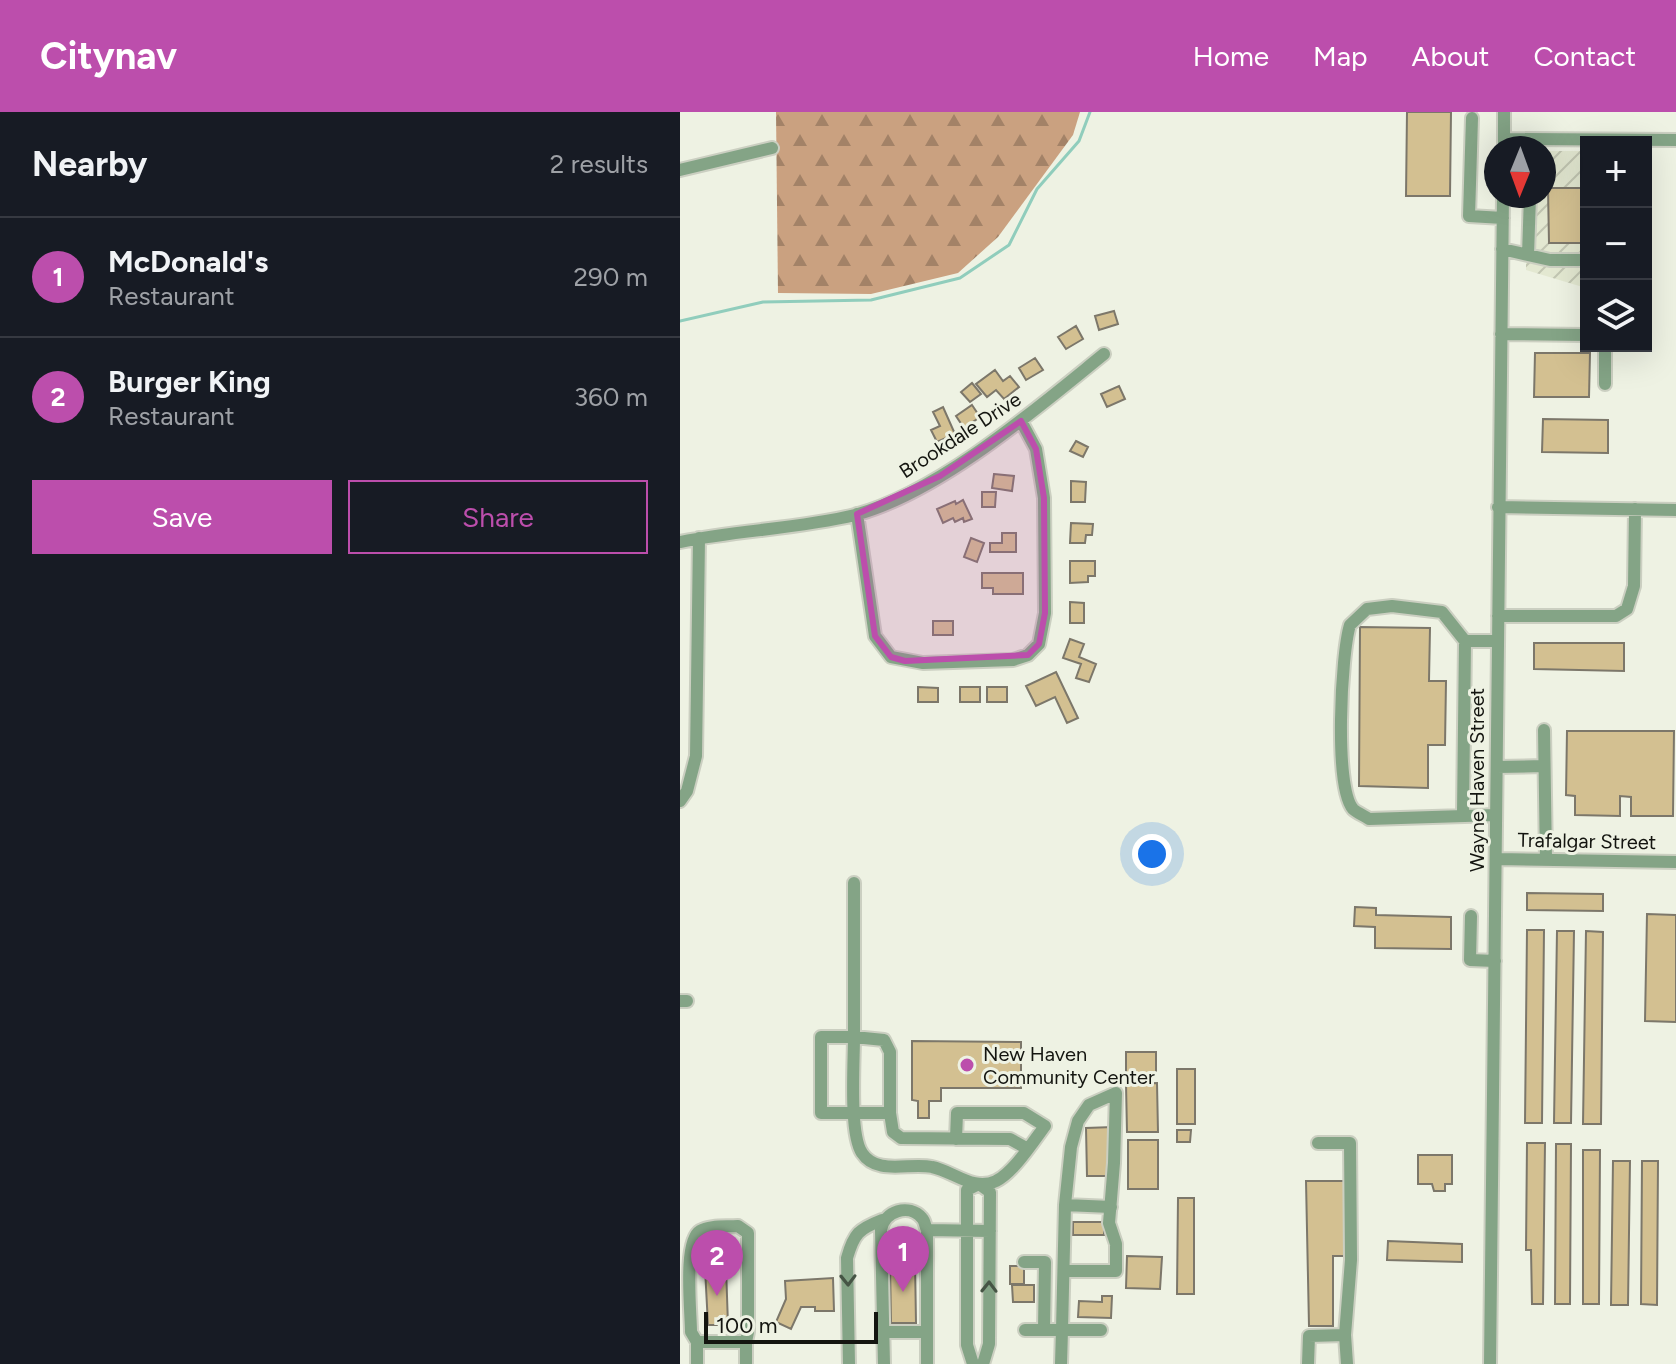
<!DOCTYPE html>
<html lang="en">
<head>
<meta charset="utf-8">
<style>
	body { margin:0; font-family:Figtree,sans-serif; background:#20242c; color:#f1f3f6 }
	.controls { position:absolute; right:24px; top:24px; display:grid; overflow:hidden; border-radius:0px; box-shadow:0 8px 32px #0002 }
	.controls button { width:72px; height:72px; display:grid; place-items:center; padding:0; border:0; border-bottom:2px solid #363941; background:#171b24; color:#f1f3f6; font:40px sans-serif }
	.compass { position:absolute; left:804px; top:24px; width:72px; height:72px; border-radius:50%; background:#171b24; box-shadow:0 8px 32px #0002; rotate:181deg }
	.scale { position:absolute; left:24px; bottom:20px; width:174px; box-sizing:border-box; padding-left:8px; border:4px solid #141510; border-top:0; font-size:22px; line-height:28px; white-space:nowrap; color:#141510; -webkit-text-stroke:6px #eef2e3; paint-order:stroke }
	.you { position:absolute; left:472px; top:742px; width:28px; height:28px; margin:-20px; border:6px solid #fff; border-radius:50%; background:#1a73e8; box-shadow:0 0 0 12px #1a73e833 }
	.badge { display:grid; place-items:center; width:52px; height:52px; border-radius:50%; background:#bc4eac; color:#fff; font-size:26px; font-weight:700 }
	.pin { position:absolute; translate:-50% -66px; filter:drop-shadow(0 2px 4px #0008) }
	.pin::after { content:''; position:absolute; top:42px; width:28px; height:24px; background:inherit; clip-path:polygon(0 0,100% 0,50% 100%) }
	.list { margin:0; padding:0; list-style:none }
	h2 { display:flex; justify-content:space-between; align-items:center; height:104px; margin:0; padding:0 32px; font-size:34px }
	h2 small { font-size:26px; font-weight:400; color:#9ea1a6 }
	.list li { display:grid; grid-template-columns:52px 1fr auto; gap:24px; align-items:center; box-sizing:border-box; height:120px; padding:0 32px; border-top:2px solid #363941 }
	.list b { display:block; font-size:30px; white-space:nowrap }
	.list p { margin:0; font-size:26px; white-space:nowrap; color:#9ea1a6 }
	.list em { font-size:26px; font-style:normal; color:#9ea1a6 }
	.actions { display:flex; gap:16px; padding:24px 32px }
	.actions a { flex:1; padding:18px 0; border:2px solid #bc4eac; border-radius:0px; text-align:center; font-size:28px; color:#bc4eac }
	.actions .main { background:#bc4eac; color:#fff }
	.icon { flex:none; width:44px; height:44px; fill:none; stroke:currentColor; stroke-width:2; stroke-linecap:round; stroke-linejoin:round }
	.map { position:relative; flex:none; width:996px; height:1252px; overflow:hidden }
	header { display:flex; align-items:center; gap:48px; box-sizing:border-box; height:112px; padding:0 40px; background:#bc4eac; color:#fff }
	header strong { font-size:38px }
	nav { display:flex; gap:44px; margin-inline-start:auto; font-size:28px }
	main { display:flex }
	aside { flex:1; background:#171b24 }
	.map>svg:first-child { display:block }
</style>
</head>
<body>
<header>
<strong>Citynav</strong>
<nav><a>Home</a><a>Map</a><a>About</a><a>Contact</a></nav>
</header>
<main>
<aside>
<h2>Nearby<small>2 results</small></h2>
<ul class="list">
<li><span class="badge">1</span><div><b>McDonald's</b><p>Restaurant</p></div><em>290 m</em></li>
<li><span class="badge">2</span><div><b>Burger King</b><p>Restaurant</p></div><em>360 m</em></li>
</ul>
<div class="actions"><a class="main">Save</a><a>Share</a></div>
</aside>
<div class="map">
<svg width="996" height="1252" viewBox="0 0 996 1252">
	<defs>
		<pattern id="industrial-furrows" width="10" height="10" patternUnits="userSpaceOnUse" patternTransform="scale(2)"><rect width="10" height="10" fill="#e3e8d1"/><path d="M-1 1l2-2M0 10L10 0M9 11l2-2" fill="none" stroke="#c2c6b2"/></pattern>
		<pattern id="forest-firs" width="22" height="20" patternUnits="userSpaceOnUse" patternTransform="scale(2)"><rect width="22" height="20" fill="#caa180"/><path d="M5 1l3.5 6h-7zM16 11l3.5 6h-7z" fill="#a38267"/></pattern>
	</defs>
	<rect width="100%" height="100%" fill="#eef2e3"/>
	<path fill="url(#industrial-furrows)" d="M864,39H906V176L846,158V84H864Z"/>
	<path fill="url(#forest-firs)" d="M96,0H400L393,23L318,125L278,161L191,182L98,181Z"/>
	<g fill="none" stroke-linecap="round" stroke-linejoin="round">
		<path stroke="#90cdbc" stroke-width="3" d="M0,209L83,190L191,188L280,166L329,133L357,77L399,29L410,0"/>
	</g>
	<path fill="#d3c091" stroke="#7c776a" stroke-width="2" d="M727,0H771L770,84H726Z
		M868,76H906V131H869Z
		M434,199L438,212L419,218L415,204Z
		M396,214L403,227L386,237L378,225Z
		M855,241H910L909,285H854Z
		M355,246L363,258L346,268L339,256Z
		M315,258L323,269L330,264L339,275L324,287L316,278L307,285L296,272Z
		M292,271L301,282L290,290L281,280Z
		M439,274L445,287L427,295L421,282Z
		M292,293L300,305L284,316L276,304Z
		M263,295L275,322L257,330L251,318L260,314L253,300Z
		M863,307L928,308V341L862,340Z
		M396,329L408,335L403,345L390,339Z
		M314,362L334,364L332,379L312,376Z
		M391,369L406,370L405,390H391Z
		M302,380H316L315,395H302Z
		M283,388L292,407L284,410L283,406L275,410L273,406L263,411L257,397L275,389L276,392Z
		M391,411L413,412L412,423H406L405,431H390Z
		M322,421H336V440H310V431H322Z
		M291,426L304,431L297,450L284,445Z
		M390,449H415V464H408V470L390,471Z
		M302,461H343V482H313V476H302Z
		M390,490L404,491V511H390Z
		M253,509H273V523H253Z
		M680,515L750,516L749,569H766L765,633H748V676L679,674Z
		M390,527L404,532L399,545L416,552L409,570L396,566L401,552L383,546Z
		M854,531H944V559L854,557Z
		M376,560L398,606L387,611L375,585L356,594L346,574Z
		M238,575L258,576V590H238Z
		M280,575H300V590H280Z
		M307,575H327V590H307Z
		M887,619H994L993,704H951V685L940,684V704L895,703V684L886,683Z
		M847,781L923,782V799L847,798Z
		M675,795L696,796V803L771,805V837L695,836V815L674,814Z
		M967,802L996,803V910L965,909Z
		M847,818H864L862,1011H845Z
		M877,819H894L891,1011H874Z
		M906,819L923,820L921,1012H903Z
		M232,929L341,930V976H261V989H249V1006H238V989L232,988Z
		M446,940H476V962H446Z
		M497,957H515V1012H497Z
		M477,971L478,1020H447L446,972Z
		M433,1015L434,1064H407L406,1016Z
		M497,1018H511L510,1030H497Z
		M448,1028H478V1077H448Z
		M847,1031H865L863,1192H852L851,1138H846Z
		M876,1032H891L890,1192H875Z
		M903,1038H920L919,1192H903Z
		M738,1043H772V1072H765V1079H754L752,1072H738Z
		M933,1049H950L948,1193H931Z
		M962,1049H978L977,1193L961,1192Z
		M626,1069H664V1144H653V1214H629Z
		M498,1086H514V1182H497Z
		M393,1110H424V1123H393Z
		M708,1129L782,1132V1150L707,1148Z
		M447,1144L482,1145L480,1177L446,1176Z
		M235,1149L236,1211H211L210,1150Z
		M330,1154H344V1172H330Z
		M46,1155L48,1213H28L25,1156Z
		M153,1166L154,1199H135V1195H121L111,1217L96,1210L106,1187L105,1169Z
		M332,1173H354V1190H333Z
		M422,1184H432L431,1206L398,1205L399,1189L422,1190Z"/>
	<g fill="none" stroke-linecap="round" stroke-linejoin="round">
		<defs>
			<path id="minor" d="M792,6L789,104L823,106
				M824,27L996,28
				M824,36V0
				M0,58L92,36
				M822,137L870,148H906
				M848,143L850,84
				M821,222L906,223
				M925,272V234
				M818,395L996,398
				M177,402L195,524L211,545L243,551L333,548L348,543L359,532L365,501L364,386L356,337L341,309
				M0,430C58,418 117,417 175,403C260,380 356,297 424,242
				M818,504H936L947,497L954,474L955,397
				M785,529H817
				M864,618L866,748
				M817,655L864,654
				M0,689L7,679L16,644L19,426
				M783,702L785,529L762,500L712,494L687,497L670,513C661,542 654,675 673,697C677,701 685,704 689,707L816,703
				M817,747L996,750
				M174,771V925H141V1001H210V940L204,928L174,925C174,950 169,1022 182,1041C197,1064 230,1050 252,1055C273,1059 294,1080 316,1069C333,1061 353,1030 365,1014L344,1001H277L276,1027
				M791,804L790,848L815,849
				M0,889H7
				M210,1001L213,1020L221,1026L330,1027L348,1037
				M638,1031H670L671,1148L665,1223
				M385,1093L431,1095
				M58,1114L68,1121V1220L66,1230H17L11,1220C11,1200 3,1129 20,1119C30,1113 45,1115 58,1114Z
				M247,1118L310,1119
				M344,1150H365L364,1218
				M385,1159H436V1132L429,1111L434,1051L436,981L409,993L398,1009L391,1035L385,1093L382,1218H421
				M345,1218H382L381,1252
				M203,1220H247
				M17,1230V1252
				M66,1230V1252
				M169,1252L167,1146C174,1121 179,1117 202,1108
				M204,1252L201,1118C204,1099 229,1091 242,1106C245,1109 245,1114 247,1118V1252
				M293,1252L287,1233V1078L299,1072L310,1080L309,1232L303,1252
				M628,1252L629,1224L665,1223L667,1252
				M810,1252L823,84"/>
		</defs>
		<use href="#minor" stroke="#cbcfc1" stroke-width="16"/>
		<use href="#minor" stroke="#84a486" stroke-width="12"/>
	</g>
	<defs><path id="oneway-chevron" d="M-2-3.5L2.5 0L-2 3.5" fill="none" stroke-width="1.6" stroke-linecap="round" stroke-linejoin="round" transform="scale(2)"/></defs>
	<g stroke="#465545">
		<use href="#oneway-chevron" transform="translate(168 1168) rotate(89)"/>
		<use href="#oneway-chevron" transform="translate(309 1175) rotate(-89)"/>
	</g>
	<path fill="#bc4eac" fill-opacity="0.2" stroke="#bc4eac" stroke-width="6" stroke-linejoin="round" d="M341,309L356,337L364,386L365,501L359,532L348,543L225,549L211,545L195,524L177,402L260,364Z"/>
	<circle fill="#bc4eac" stroke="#eef2e3" stroke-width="3" cx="287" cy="953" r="8"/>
	<g text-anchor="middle" stroke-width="6" stroke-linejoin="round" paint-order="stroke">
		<g font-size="20" fill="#141510" stroke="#eef2e3">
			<text transform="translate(280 323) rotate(-33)" y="7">Brookdale Drive</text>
			<text transform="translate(797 668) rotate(-90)" y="7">Wayne Haven Street</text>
			<text transform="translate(907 729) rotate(1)" y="7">Trafalgar Street</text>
		</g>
		<g font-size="20" fill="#141510" stroke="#eef2e3" text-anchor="start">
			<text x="303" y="949">New Haven<tspan x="303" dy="23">Community Center</tspan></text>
		</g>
	</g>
</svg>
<div class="controls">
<button>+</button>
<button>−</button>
<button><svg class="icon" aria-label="layers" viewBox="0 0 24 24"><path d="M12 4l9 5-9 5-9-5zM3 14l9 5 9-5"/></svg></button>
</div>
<svg class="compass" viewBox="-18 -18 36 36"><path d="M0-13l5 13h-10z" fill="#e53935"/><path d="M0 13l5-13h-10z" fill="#9ea1a6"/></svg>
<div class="scale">100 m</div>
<div class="you"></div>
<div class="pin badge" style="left:223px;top:1180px">1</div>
<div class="pin badge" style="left:37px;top:1184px">2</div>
</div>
</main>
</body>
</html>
